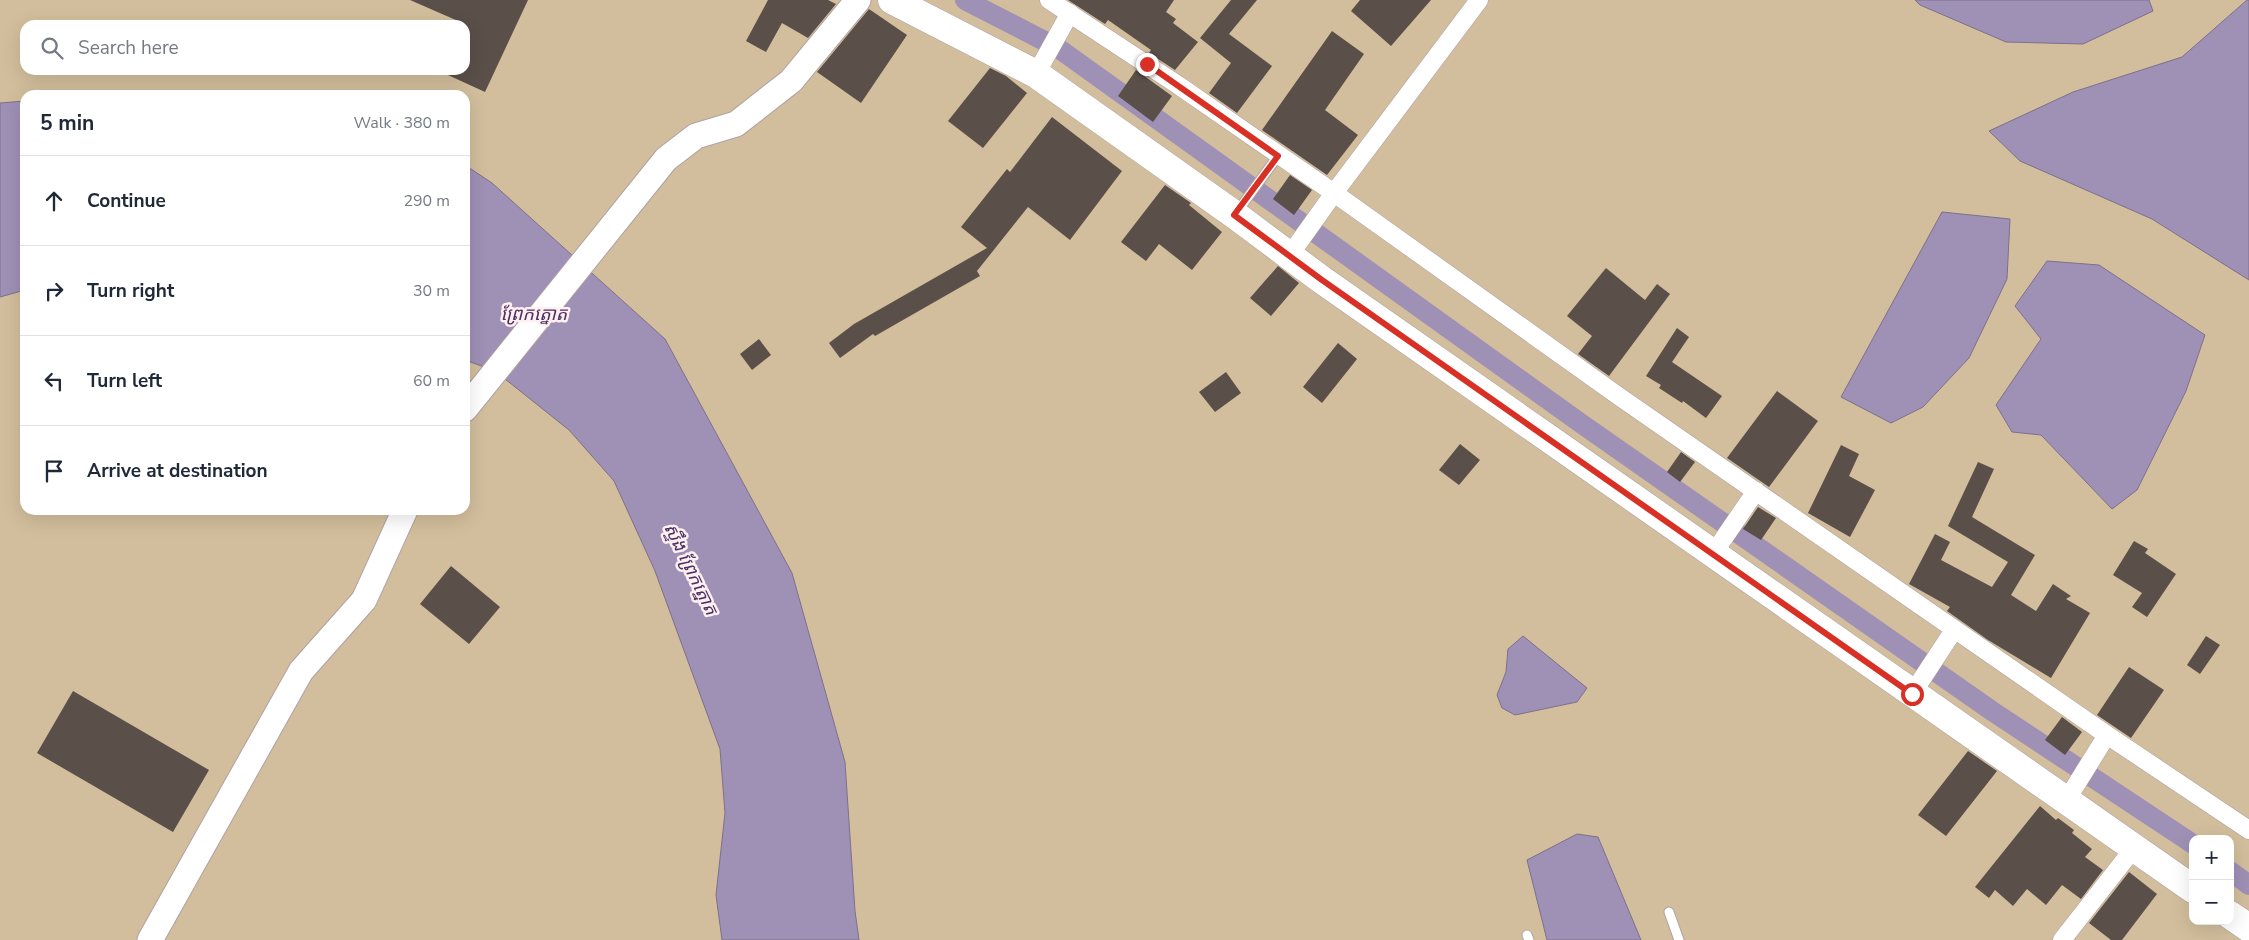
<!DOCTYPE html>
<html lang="en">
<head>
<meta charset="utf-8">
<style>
	body { margin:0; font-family:"Nunito Sans","Noto Sans Khmer",sans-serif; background:#f2f2f3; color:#1f2937 }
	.controls { position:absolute; right:15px; bottom:15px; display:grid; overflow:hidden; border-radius:10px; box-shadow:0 5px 20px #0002 }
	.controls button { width:45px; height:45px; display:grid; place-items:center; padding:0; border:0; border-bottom:1px solid #e0e1e3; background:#fff; color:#1f2937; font:25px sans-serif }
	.stop { position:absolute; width:15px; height:15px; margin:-11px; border:4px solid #d93025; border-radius:50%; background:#fff }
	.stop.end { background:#d93025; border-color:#fff; box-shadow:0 1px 5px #0008 }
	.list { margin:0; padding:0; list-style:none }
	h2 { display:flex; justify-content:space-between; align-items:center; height:65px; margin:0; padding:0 20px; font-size:21px }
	h2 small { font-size:16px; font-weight:400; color:#747a83 }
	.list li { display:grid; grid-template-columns:32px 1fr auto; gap:15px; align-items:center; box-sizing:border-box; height:90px; padding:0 20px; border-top:1px solid #e0e1e3 }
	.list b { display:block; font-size:19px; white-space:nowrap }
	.list em { font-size:16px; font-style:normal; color:#747a83 }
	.icon { flex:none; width:28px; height:28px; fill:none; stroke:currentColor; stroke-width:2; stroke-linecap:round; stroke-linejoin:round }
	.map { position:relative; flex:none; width:2249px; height:940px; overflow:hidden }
	.search { position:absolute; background:#fff; box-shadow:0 5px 20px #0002; left:20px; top:20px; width:450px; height:55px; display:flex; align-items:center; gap:12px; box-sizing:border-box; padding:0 18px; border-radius:15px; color:#747a83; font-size:19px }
	.panel { position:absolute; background:#fff; box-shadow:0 5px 20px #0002; left:20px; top:90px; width:450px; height:425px; border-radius:15px }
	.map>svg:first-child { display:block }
</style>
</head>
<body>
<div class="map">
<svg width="2249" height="940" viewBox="0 0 2249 940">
	<rect width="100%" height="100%" fill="#f2e1e3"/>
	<path fill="#d2be9c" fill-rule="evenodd" d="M0,0H2249V940H0ZM25,25H465V70H25ZM25,95H465V510H25ZM2193,839H2230V921H2193Z"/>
	<path fill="#9f90b6" stroke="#7c708b" d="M1915,0H2149L2153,11L2083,44L2006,42L1920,5Z
		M2247,0H2249V280L2152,219L2020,161L1989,131L2073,92L2182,57Z
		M127,91L203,95H85Z
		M25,101V290L0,297V103Z
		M465,165L492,183L665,339L792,573L845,762L855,911L859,940H722L716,895L725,813L720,749L655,571L614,481L569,430L495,371L465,360Z
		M1942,212L2010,219L2007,279L1969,358L1923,407L1891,423L1841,397Z
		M2047,261L2099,265L2205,335L2186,391L2137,490L2112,509L2041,435L2012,432L1996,405L2041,339L2015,306Z
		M1523,636L1587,688L1577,702L1515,715L1502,708L1497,695L1506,672L1508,649Z
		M1577,834L1598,837L1641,940H1547L1527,860Z"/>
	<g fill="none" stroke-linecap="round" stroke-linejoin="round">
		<path stroke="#9f90b6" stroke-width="20" d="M965,0L1058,48L1579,422L1992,711L2193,844
			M2230,871L2249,885"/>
	</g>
	<path fill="#5a4f49" d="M410,0H528L485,92L437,70H465V24Z
		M768,0H828L836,4L808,38L782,23L766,52L746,41Z
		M1068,0H1174L1166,12L1176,19L1173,23L1198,42L1175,70L1149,53L1151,50L1108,20L1105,24Z
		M1231,0H1257L1229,34L1272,66L1237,113L1209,93L1231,63L1200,38Z
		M1360,0H1431L1391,46L1351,11Z
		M869,9L907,35L861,103L817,72Z
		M1332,31L1364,54L1325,110L1358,135L1327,175L1262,130Z
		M990,68L1006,76L1027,93L983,148L948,121Z
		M1136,70L1172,96L1153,122L1118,96Z
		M1052,117L1122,171L1070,240L1028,207L977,271L980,276L875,336L873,334L840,358L829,343L854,324L987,248L961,227L1007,169L1010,172Z
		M1290,175L1312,190L1294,215L1273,199Z
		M1165,185L1191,203L1189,205L1222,232L1192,270L1159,244L1146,261L1121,242Z
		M1278,266L1299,283L1271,316L1250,298Z
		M1606,268L1645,300L1657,284L1670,294L1609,376L1578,354L1592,336L1567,316Z
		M1677,328L1689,337L1672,362L1722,396L1706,418L1683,401L1682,403L1659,388L1661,385L1646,376Z
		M759,339L771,355L752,370L740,354Z
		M1338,343L1357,359L1322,403L1303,387Z
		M1226,372L1241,393L1215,412L1199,392Z
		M1777,391L1818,421L1769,487L1727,458Z
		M1460,444L1480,460L1459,485L1439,470Z
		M1841,445L1859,454L1849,476L1875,490L1850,537L1808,513Z
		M1681,452L1695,462L1680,482L1667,472Z
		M1978,462L1994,469L1972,517L2035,555L2011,595L2036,611L2053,584L2071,596L2066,599L2090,613L2051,678L1988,640L1947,611L1950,607L1909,584L1935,534L1950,542L1941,560L1992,587L2008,562L1948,526Z
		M1758,507L1776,518L1761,540L1743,529Z
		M2134,541L2148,549L2145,553L2176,574L2147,617L2132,607L2142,593L2113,575Z
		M451,566L500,607L469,644L420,604Z
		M2206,636L2220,645L2200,674L2187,665Z
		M2129,667L2164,690L2131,738L2097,715Z
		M73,691L209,770L173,832L37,753Z
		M2062,717L2082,732L2065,755L2045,740Z
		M1968,751L1997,771L1946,836L1918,815Z
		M2040,806L2056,820L2058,818L2074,830L2072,833L2092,849L2085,857L2103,870L2081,899L2062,885L2046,905L2027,889L2013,906L1995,890L1989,898L1975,887Z
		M2129,872L2157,894L2122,940H2111L2089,923Z"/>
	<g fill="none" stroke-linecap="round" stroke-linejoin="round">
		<defs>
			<path id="lane" d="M1237,212L1278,156
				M1669,912L1679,940
				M1527,935L1529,940"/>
			<path id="street" d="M1049,0L1178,85L1334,193L1617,395L2107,735L2249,830
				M1036,74L1070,13
				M1289,256L1334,193L1479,0
				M1713,554L1756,491
				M1912,694L1954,630
				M2066,801L2107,735
				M2062,940L2134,848"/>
			<path id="secondary" d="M465,409L666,159L696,136L736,124L791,81L858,0
				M150,940L301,671L364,600L405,510"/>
			<path id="primary" d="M892,0L1036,74L1235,215L1322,280L2193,889
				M2230,915L2249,928"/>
		</defs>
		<use href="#lane" stroke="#b0a1a2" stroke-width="11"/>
		<use href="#street" stroke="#b0a1a2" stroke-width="19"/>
		<use href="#secondary" stroke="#b0a1a2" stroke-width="27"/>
		<use href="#primary" stroke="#b0a1a2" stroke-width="29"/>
		<use href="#lane" stroke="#fff" stroke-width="9"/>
		<use href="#street" stroke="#fff" stroke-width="18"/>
		<use href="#secondary" stroke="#fff" stroke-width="25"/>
		<use href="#primary" stroke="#fff" stroke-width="28"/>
	</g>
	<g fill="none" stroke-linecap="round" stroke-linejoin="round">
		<path stroke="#d93025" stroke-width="6" d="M1147,64L1278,156L1234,215L1322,280L1912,694"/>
	</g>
	<g text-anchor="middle" stroke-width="5" stroke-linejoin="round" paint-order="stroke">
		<g font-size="18" font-style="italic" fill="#4a3265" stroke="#ffeff0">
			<text x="534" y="320">ព្រែកត្នោត</text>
			<text transform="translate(691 569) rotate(64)" y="6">ស្ទឹង ព្រែកត្នោត</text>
		</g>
	</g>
</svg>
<div class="controls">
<button>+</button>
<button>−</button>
</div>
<div class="stop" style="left:1912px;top:694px"></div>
<div class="stop end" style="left:1147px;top:64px"></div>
<div class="search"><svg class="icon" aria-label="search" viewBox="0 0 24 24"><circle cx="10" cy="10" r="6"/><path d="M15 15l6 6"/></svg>Search here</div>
<section class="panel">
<h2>5 min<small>Walk · 380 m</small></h2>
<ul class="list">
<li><svg class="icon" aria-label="ahead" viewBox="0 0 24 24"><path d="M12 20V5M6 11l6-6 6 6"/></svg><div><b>Continue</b></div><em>290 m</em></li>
<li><svg class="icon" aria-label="right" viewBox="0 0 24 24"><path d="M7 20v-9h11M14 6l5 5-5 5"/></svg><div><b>Turn right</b></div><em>30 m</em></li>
<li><svg class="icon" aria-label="left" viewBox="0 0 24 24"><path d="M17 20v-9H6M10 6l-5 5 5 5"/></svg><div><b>Turn left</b></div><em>60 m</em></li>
<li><svg class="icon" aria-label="arrive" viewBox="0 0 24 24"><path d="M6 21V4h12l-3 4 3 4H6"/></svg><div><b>Arrive at destination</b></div></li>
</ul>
</section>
</div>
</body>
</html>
